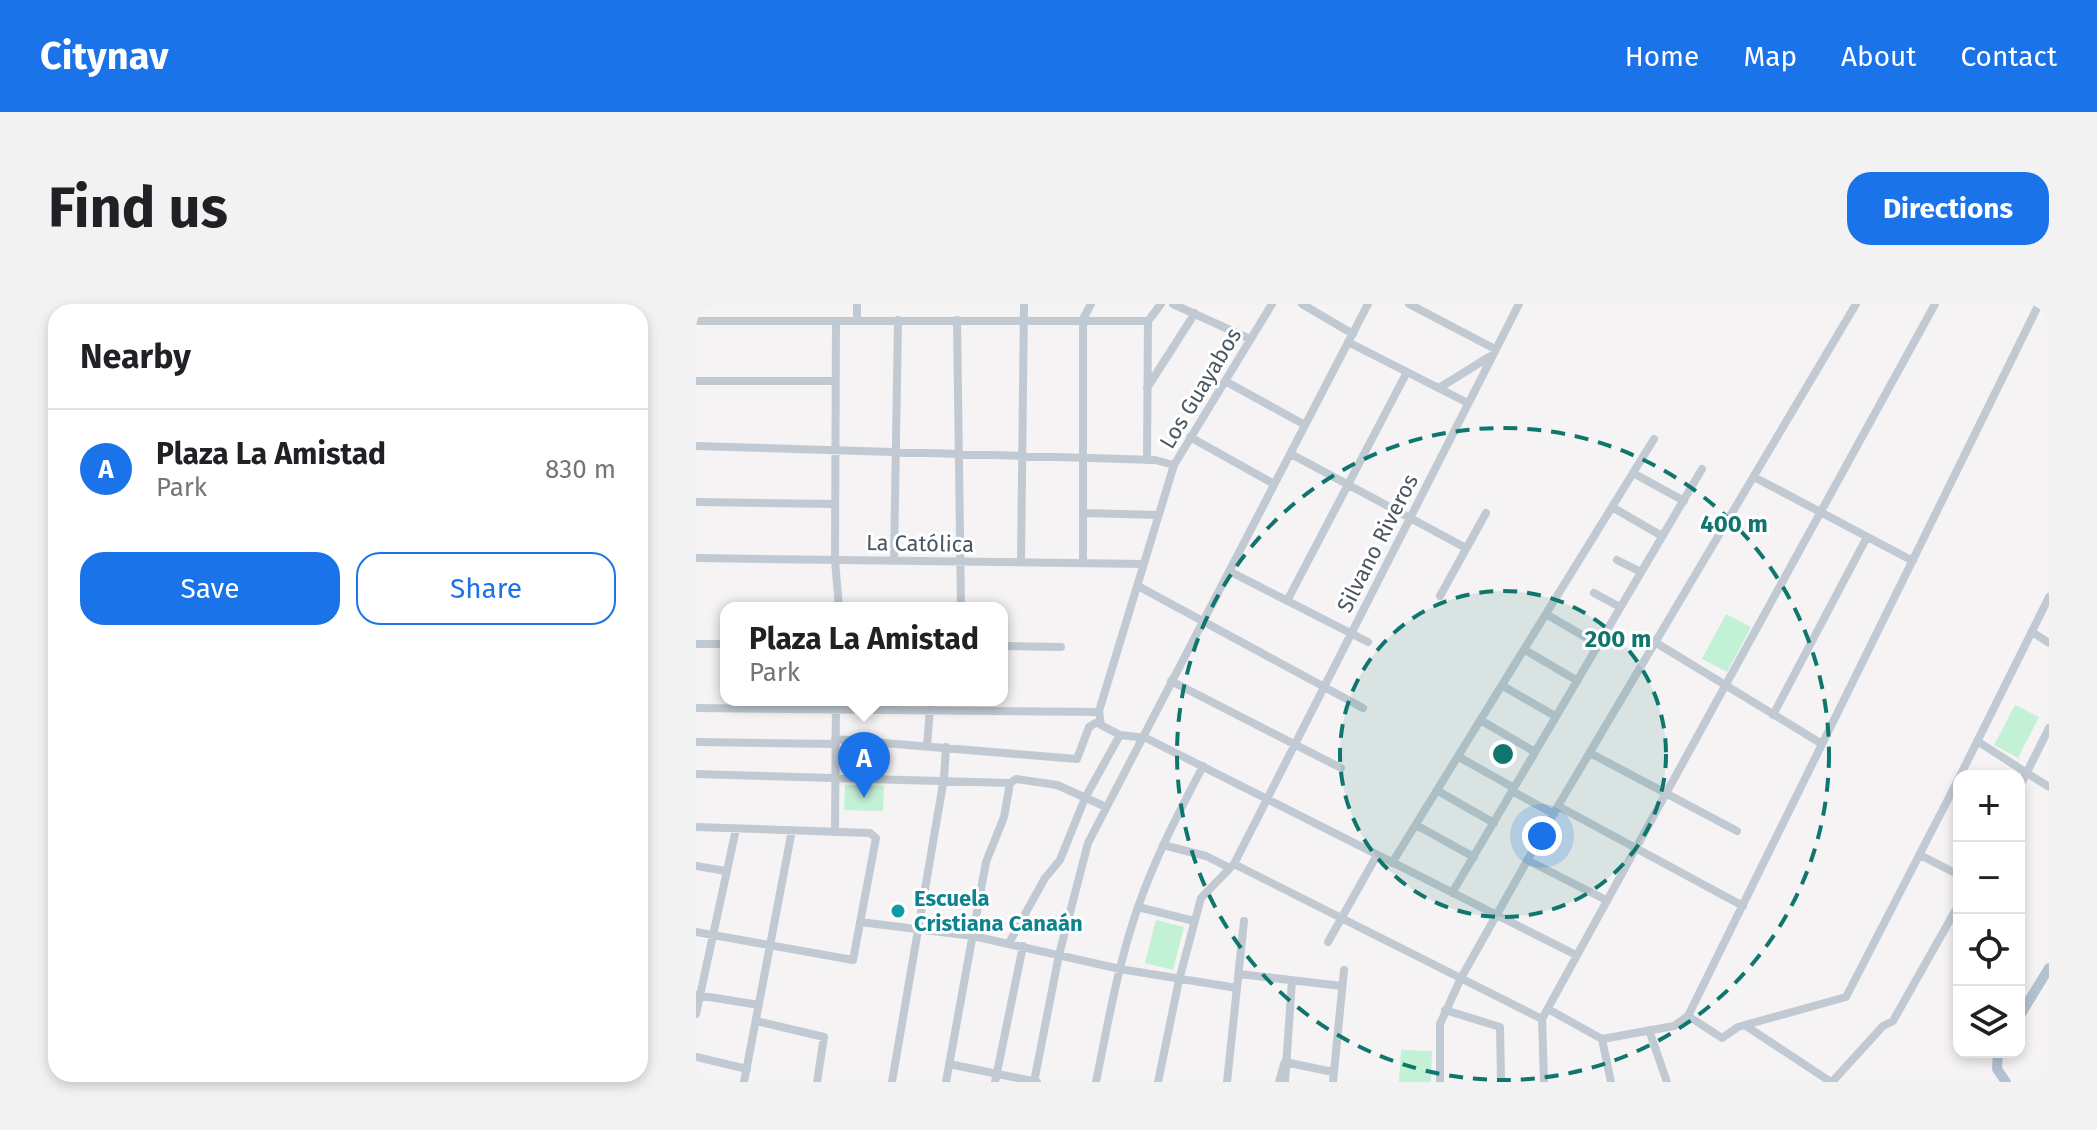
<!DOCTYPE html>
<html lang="en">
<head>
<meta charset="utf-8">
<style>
	body { margin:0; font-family:"Fira Sans",sans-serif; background:#f2f2f2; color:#202124 }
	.controls { position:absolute; right:24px; bottom:24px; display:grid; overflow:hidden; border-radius:16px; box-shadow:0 4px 12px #0003 }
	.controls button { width:72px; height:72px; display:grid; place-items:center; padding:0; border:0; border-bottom:2px solid #e0e0e0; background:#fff; color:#202124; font:40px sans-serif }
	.you { position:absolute; left:846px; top:532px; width:28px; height:28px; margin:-20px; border:6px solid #fff; border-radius:50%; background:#1a73e8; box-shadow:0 0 0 12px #1a73e833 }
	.badge { display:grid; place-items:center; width:52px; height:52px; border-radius:50%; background:#1a73e8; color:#fff; font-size:26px; font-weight:700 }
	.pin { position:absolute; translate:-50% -66px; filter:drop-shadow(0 2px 4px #0008) }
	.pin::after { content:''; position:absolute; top:42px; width:28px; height:24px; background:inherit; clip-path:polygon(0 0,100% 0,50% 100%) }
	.popup { position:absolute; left:24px; top:298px; width:288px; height:104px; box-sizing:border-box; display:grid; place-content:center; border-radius:16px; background:#fff; filter:drop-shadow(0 2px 6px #0005); font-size:26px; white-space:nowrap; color:#757577 }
	.popup b { font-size:30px; color:#202124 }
	.popup::after { content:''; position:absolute; left:50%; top:100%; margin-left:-16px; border:16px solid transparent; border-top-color:#fff }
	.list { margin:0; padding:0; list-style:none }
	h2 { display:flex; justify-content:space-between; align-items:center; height:104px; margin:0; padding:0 32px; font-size:34px }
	h2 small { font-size:26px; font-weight:400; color:#757577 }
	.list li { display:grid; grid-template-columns:52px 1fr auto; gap:24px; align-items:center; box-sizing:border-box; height:120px; padding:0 32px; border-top:2px solid #e0e0e0 }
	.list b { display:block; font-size:30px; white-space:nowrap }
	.list p { margin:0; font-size:26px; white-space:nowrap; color:#757577 }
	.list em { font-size:26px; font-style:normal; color:#757577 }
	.actions { display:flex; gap:16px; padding:24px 32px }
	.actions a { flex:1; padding:18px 0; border:2px solid #1a73e8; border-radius:24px; text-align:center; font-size:28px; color:#1a73e8 }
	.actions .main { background:#1a73e8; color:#fff }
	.icon { flex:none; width:44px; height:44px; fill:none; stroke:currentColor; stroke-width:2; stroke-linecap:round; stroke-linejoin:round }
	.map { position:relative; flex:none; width:1353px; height:778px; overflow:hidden; border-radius:24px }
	header { display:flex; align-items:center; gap:48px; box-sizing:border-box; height:112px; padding:0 40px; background:#1a73e8; color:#fff }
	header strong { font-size:38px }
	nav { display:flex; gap:44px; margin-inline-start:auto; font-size:28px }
	.intro { display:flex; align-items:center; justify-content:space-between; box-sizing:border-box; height:192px; padding:0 48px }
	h1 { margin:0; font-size:56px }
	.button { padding:20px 36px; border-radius:24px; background:#1a73e8; color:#fff; font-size:28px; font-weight:700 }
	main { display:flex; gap:48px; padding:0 48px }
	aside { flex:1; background:#fff; border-radius:24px; box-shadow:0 4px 12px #0003 }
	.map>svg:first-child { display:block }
</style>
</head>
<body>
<header>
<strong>Citynav</strong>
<nav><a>Home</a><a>Map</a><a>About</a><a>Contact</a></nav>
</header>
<div class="intro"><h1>Find us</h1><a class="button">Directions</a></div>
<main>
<aside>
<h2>Nearby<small></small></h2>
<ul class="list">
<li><span class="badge">A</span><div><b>Plaza La Amistad</b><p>Park</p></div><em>830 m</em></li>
</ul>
<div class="actions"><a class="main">Save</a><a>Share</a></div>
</aside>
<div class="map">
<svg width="1353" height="778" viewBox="0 0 1353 778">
	<rect width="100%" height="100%" fill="#f5f3f3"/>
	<path fill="#c3f1d5" d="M1030,310L1055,323L1031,368L1006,355Z
		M1319,401L1343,413L1322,454L1298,441Z
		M149,481L188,482L187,507L148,506Z
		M460,616L488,623L477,666L449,659Z
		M705,746L736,747L735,778H703Z"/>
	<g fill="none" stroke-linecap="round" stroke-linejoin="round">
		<path stroke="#c1cad2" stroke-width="8" d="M161,0V16
			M477,0L554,35
			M576,0L478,161L403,407L405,421L424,431L450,434L880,651
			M606,0L657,30
			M713,0L799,45
			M261,16L265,304
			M0,17H452
			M140,17L139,256L143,304
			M652,38L772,99
			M0,77H139
			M529,77L609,121
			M451,84L499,9
			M743,84L793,53
			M494,133L578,180
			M0,142L459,156L478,161
			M595,150L770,244
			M451,156L452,17L465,0
			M937,169L988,197
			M1060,174L1217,257
			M0,198L139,200
			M916,203L966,232
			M388,209L462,211
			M0,254L448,260
			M921,256L945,268
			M198,257L202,16
			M325,258L328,0
			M387,259V15L395,0
			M533,267L672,338
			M442,282L667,404
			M898,289L924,303
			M744,292L790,209
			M591,297L711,68
			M850,310L901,340
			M1336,328L1353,339
			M0,340H30
			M962,340L1126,440
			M306,342L365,343
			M829,346L880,376
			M475,377L645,464
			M807,382L859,412
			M0,404L403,408
			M1077,411L1171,233
			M786,417L839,448
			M139,435L381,455L393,423L403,417
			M1281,437L1353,483
			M0,438L139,440
			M231,442L234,404
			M896,450L1041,527
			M763,453L818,484
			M0,470L314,479L320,475L361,481L410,503
			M1264,472L1353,293
			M1323,484L1353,424
			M742,487L798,519
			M816,487L858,510
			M862,502L1047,602
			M720,521L778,553
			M0,523L174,529L180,534L157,656L0,628
			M139,528L140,396
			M467,541L510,552L534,564
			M1226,552L1263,571
			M831,556L910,596
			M696,559L958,135
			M538,560L846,715
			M0,562L30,567
			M756,589L1006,165
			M442,603L498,617
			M164,618L277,632L424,665L541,684
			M632,638L681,551
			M313,639L349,574L364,556L389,494L424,431
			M543,670L646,682
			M1,691L63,701
			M852,705L906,735L915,778
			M749,706L804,723L805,778
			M0,710L40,525
			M992,712L1026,734L1042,723L1150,693L1263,474
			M60,717L128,733L121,778
			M1050,722L1135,778
			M953,726L971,778
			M906,735L978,722L992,712L1343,0
			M0,753L51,765
			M589,758L637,768
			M253,760L341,778
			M48,778L96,526
			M196,778L248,474L250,443
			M250,778L290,558L308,513L314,479
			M299,778L327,642
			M338,778L363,651L392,539L672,0
			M400,778C412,719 422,660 442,603C459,554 483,508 507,462
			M462,778L483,676L505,594L538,560L823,0
			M531,778L548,617
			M583,778L588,760
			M589,778L596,676
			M637,778L648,666
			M744,778V720L765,674L862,502L1160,0
			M848,778L846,715L1239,0
			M1136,778L1187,722L1197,717L1263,600"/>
		<path stroke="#b3c2d1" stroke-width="10" d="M1323,713L1353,664
			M1302,748L1301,765L1310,778"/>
	</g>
	<circle cx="807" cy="450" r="163" fill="#0f766e" fill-opacity=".12"/>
	<g fill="none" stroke="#0f766e" stroke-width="4" stroke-dasharray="14 10">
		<circle cx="807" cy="450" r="163"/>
		<circle cx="807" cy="450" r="326"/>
	</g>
	<circle fill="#0f9aa8" stroke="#fff" stroke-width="3" cx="202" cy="607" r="8"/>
	<g text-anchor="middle" stroke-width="6" stroke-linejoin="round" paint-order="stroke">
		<g font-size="22" fill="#4a5661" stroke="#fff">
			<text transform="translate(504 84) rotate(-59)" y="8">Los Guayabos</text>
			<text transform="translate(224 239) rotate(1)" y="8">La Católica</text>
			<text transform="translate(681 239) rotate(-63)" y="8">Silvano Riveros</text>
		</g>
		<g font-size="22" font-weight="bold" fill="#0d838f" stroke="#fff" text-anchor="start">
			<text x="218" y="602">Escuela<tspan x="218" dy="25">Cristiana Canaán</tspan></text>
		</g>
	</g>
	<circle cx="807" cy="450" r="12" fill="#0f766e" stroke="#fff" stroke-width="4"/>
	<g font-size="24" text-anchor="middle" font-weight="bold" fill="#0f766e" stroke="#fff" stroke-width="6" stroke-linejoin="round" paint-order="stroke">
		<text x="1038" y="228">400 m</text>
		<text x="922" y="343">200 m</text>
	</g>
</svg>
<div class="controls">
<button>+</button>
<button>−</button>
<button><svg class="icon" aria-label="locate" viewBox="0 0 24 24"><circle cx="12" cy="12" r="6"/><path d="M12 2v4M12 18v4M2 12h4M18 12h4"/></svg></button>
<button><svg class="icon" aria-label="layers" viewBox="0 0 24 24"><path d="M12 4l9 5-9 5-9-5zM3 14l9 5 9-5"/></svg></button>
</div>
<div class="you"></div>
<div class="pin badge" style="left:168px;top:494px">A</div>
<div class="popup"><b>Plaza La Amistad</b>Park</div>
</div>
</main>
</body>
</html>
